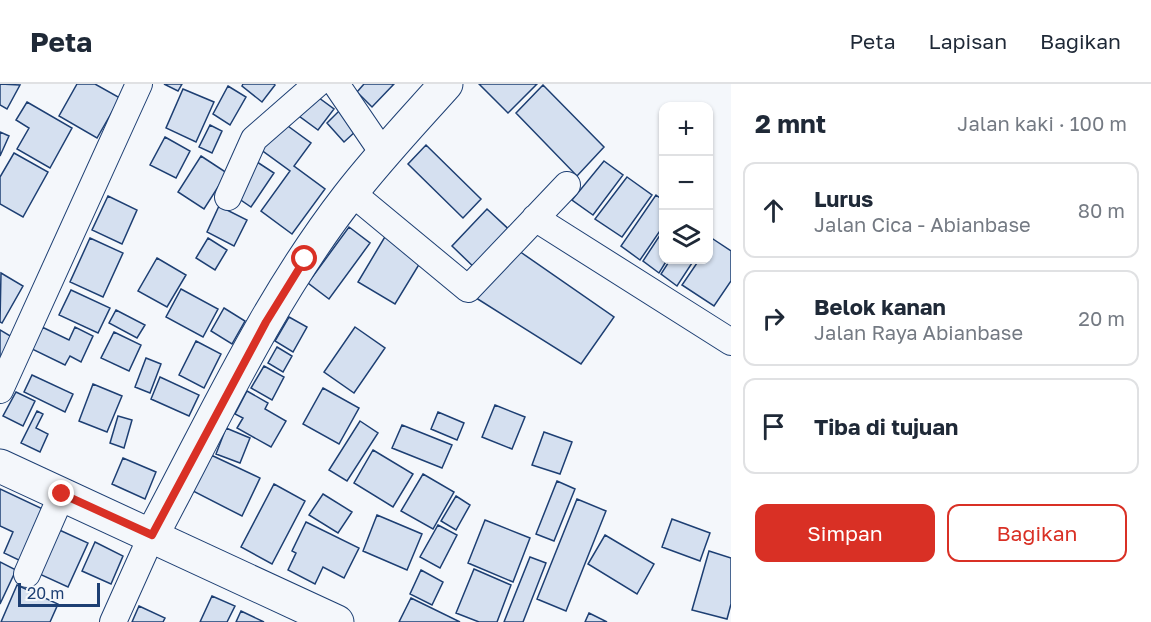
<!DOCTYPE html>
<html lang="id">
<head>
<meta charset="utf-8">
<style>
	body { margin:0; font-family:"Golos Text",sans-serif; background:#f6f6f7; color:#1f2937 }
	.controls { position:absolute; right:18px; top:18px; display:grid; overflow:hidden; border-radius:12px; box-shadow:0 2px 4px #0004 }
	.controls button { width:54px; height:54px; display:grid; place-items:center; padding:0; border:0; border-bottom:2px solid #e0e1e3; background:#fff; color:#1f2937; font:30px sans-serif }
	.scale { position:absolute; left:18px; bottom:15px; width:82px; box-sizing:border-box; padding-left:6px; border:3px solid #1d3f73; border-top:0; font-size:16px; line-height:21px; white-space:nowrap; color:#1d3f73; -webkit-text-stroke:4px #f4f7fb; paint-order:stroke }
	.stop { position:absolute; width:18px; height:18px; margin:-14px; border:4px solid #d93025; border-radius:50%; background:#fff }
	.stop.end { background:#d93025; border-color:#fff; box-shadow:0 2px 6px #0008 }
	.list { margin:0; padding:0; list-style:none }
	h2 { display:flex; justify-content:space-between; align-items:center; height:78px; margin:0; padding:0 24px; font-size:26px }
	h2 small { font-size:20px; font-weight:400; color:#747a83 }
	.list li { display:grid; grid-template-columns:39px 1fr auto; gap:18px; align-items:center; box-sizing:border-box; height:96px; margin:0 12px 12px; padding:0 12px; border:2px solid #e0e1e3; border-radius:12px }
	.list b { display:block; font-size:22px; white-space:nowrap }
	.list p { margin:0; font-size:20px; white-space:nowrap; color:#747a83 }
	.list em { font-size:20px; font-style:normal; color:#747a83 }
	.actions { display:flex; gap:12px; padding:18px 24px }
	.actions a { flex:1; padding:14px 0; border:2px solid #d93025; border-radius:12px; text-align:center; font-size:21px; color:#d93025 }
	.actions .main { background:#d93025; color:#fff }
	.icon { flex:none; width:33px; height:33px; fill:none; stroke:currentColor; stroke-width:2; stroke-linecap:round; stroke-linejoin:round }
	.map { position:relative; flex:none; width:731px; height:538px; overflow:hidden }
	header { display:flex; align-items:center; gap:36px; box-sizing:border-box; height:84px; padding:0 30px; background:#fff; border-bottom:2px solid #e0e1e3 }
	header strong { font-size:28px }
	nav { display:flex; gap:33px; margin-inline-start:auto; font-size:21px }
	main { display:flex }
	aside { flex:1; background:#fff }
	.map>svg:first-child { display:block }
</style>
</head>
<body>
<header>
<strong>Peta</strong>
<nav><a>Peta</a><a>Lapisan</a><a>Bagikan</a></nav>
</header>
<main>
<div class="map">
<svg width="731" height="538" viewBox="0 0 731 538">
	<rect width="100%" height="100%" fill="#f4f7fb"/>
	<path fill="#d5e0f0" stroke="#1d3f73" stroke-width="1.5" d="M0,0L20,1L7,25L0,21Z
		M77,0H95L120,14L97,54L59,32Z
		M164,0H182L178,7Z
		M243,0H274L275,1L262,18L242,2Z
		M364,0H394L372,23L357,8Z
		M479,0H537L508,29Z
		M543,1L604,63L577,92L516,29Z
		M228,2L246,13L230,41L213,30Z
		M183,5L214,18L196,58L166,44Z
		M315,11L334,25L318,46L299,32Z
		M27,18L72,44L50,84L17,65L29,44L16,36Z
		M339,27L356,47L344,58L327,39Z
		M281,37L311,59L294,82L325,105L292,150L261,127L290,87L260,65Z
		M210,41L222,47L212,69L199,63Z
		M0,48L9,52L0,72Z
		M165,53L190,67L176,94L150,81Z
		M426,61L481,115L463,134L408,80Z
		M14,69L48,88L23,133L0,120V93Z
		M201,72L227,89L204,125L178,108Z
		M254,76L274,89L251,123L232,110Z
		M604,77L623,91L593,131L572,116Z
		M627,93L652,111L622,153L595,135Z
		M656,111L664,117V141L640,176L621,162Z
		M108,112L137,126L122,160L92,146Z
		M219,122L247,136L234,162L207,148Z
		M487,125L515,151L480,189L452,162Z
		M349,143L370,159L329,215L308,199Z
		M664,145V176H667L659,189L643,177Z
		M386,151L423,174L395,220L358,198Z
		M90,154L123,169L103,213L70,198Z
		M208,154L227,166L215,186L196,174Z
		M713,155L731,167V197L714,222L682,201L699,176H708V162Z
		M519,167L614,233L581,280L473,212Z
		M157,174L186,191L167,223L138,207Z
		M670,176H694L677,202L661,190Z
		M1,189L23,202L2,239L0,238Z
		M181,205L218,225L203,253L166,233Z
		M71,206L110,224L98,249L59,231Z
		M224,224L245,237L232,260L211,247Z
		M116,226L145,241L137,254L109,239Z
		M289,233L307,243L293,268L275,257Z
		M42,243L69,256L75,243L93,252L81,278L70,272L65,281L32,265Z
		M355,243L385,264L354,309L324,288Z
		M0,246L12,253L0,275Z
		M114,248L141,261L129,287L101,274Z
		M196,257L221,270L204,304L179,291Z
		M277,263L292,272L283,288L268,279Z
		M146,274L161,280L150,309L135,303Z
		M264,282L284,293L272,316L251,304Z
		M32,291L73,310L65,328L24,308Z
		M160,293L199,311L189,332L151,315Z
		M93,300L122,312L107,348L79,337Z
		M323,304L359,324L339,360L303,340Z
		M247,307L268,319L265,325L286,337L271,363L237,344L243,334L235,330Z
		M16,308L35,317L23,342L3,332Z
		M495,321L525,333L512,365L482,353Z
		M37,327L43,330L36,344L48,350L40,368L21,359Z
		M438,328L464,339L457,356L431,345Z
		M118,332L132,336L124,364L110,359Z
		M360,337L378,349L347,397L329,386Z
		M402,341L452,361L442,384L392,364Z
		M226,344L250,354L240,379L216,370Z
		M544,348L572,358L560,390L532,381Z
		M373,366L413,390L393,423L354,399Z
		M211,371L260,394L242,432L193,407Z
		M123,374L156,388L145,415L112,400Z
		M423,390L454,408L433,445L401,427Z
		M557,397L575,405L554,457L536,450Z
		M274,400L305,417L272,480L241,463Z
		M0,405L49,428L25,479L4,469L13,448L0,442Z
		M323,410L352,428L338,449L309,431Z
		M456,412L470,421L456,446L441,437Z
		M577,415L606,427L566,527L537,515Z
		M377,431L422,450L407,486L363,467Z
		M672,435L710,449L700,477L662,463Z
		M485,436L530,454L513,498L468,479Z
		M306,438L359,464L344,494L323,483L315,500L288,486L296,469L292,467Z
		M438,441L457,451L440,484L420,473Z
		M55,444L88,459L68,503L35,488Z
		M605,451L654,480L637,510L588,480Z
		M95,458L123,472L111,500L82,487Z
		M709,467L731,474V520L727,535L692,526Z
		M530,473L546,479L523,538H504Z
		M0,478L16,486L0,520Z
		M474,485L511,501L497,538H479L456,529Z
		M421,486L443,498L432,521L410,510Z
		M17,501L58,520L50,538H1Z
		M212,512L235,522L227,538H200Z
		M411,514L460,538H399Z
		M139,522L165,534L163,538H132Z
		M241,527L264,538H236Z
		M589,529L607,538H585Z"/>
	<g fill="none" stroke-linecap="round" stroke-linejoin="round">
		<defs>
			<path id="street" d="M336,0L383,69
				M352,109L468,205L567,101
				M228,113L254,55L317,0
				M535,134L731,258
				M0,306L139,0
				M27,490L62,410
				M113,538L152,451"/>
			<path id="secondary" d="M0,382L337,538
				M152,451C213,337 268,216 348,113C378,74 413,37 446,0"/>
		</defs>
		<use href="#street" stroke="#1d3f73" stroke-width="28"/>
		<use href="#secondary" stroke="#1d3f73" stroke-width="35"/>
		<use href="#street" stroke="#f4f7fb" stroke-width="26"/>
		<use href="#secondary" stroke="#f4f7fb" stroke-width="33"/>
	</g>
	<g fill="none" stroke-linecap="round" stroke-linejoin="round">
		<path stroke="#d93025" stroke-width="8" d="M62,410L152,451L266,238L305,175"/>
	</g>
</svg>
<div class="controls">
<button>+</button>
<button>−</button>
<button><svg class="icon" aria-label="layers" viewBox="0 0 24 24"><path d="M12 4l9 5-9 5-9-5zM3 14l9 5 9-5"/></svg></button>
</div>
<div class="scale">20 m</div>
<div class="stop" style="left:305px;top:175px"></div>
<div class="stop end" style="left:62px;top:410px"></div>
</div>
<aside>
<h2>2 mnt<small>Jalan kaki · 100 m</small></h2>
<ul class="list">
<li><svg class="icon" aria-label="ahead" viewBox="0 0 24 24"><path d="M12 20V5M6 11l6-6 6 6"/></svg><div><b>Lurus</b><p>Jalan Cica - Abianbase</p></div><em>80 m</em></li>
<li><svg class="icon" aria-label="right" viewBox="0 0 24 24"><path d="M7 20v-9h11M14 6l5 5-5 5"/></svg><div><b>Belok kanan</b><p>Jalan Raya Abianbase</p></div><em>20 m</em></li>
<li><svg class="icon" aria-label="arrive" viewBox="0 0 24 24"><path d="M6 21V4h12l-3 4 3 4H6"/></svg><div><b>Tiba di tujuan</b></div></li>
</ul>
<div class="actions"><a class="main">Simpan</a><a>Bagikan</a></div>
</aside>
</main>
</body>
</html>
